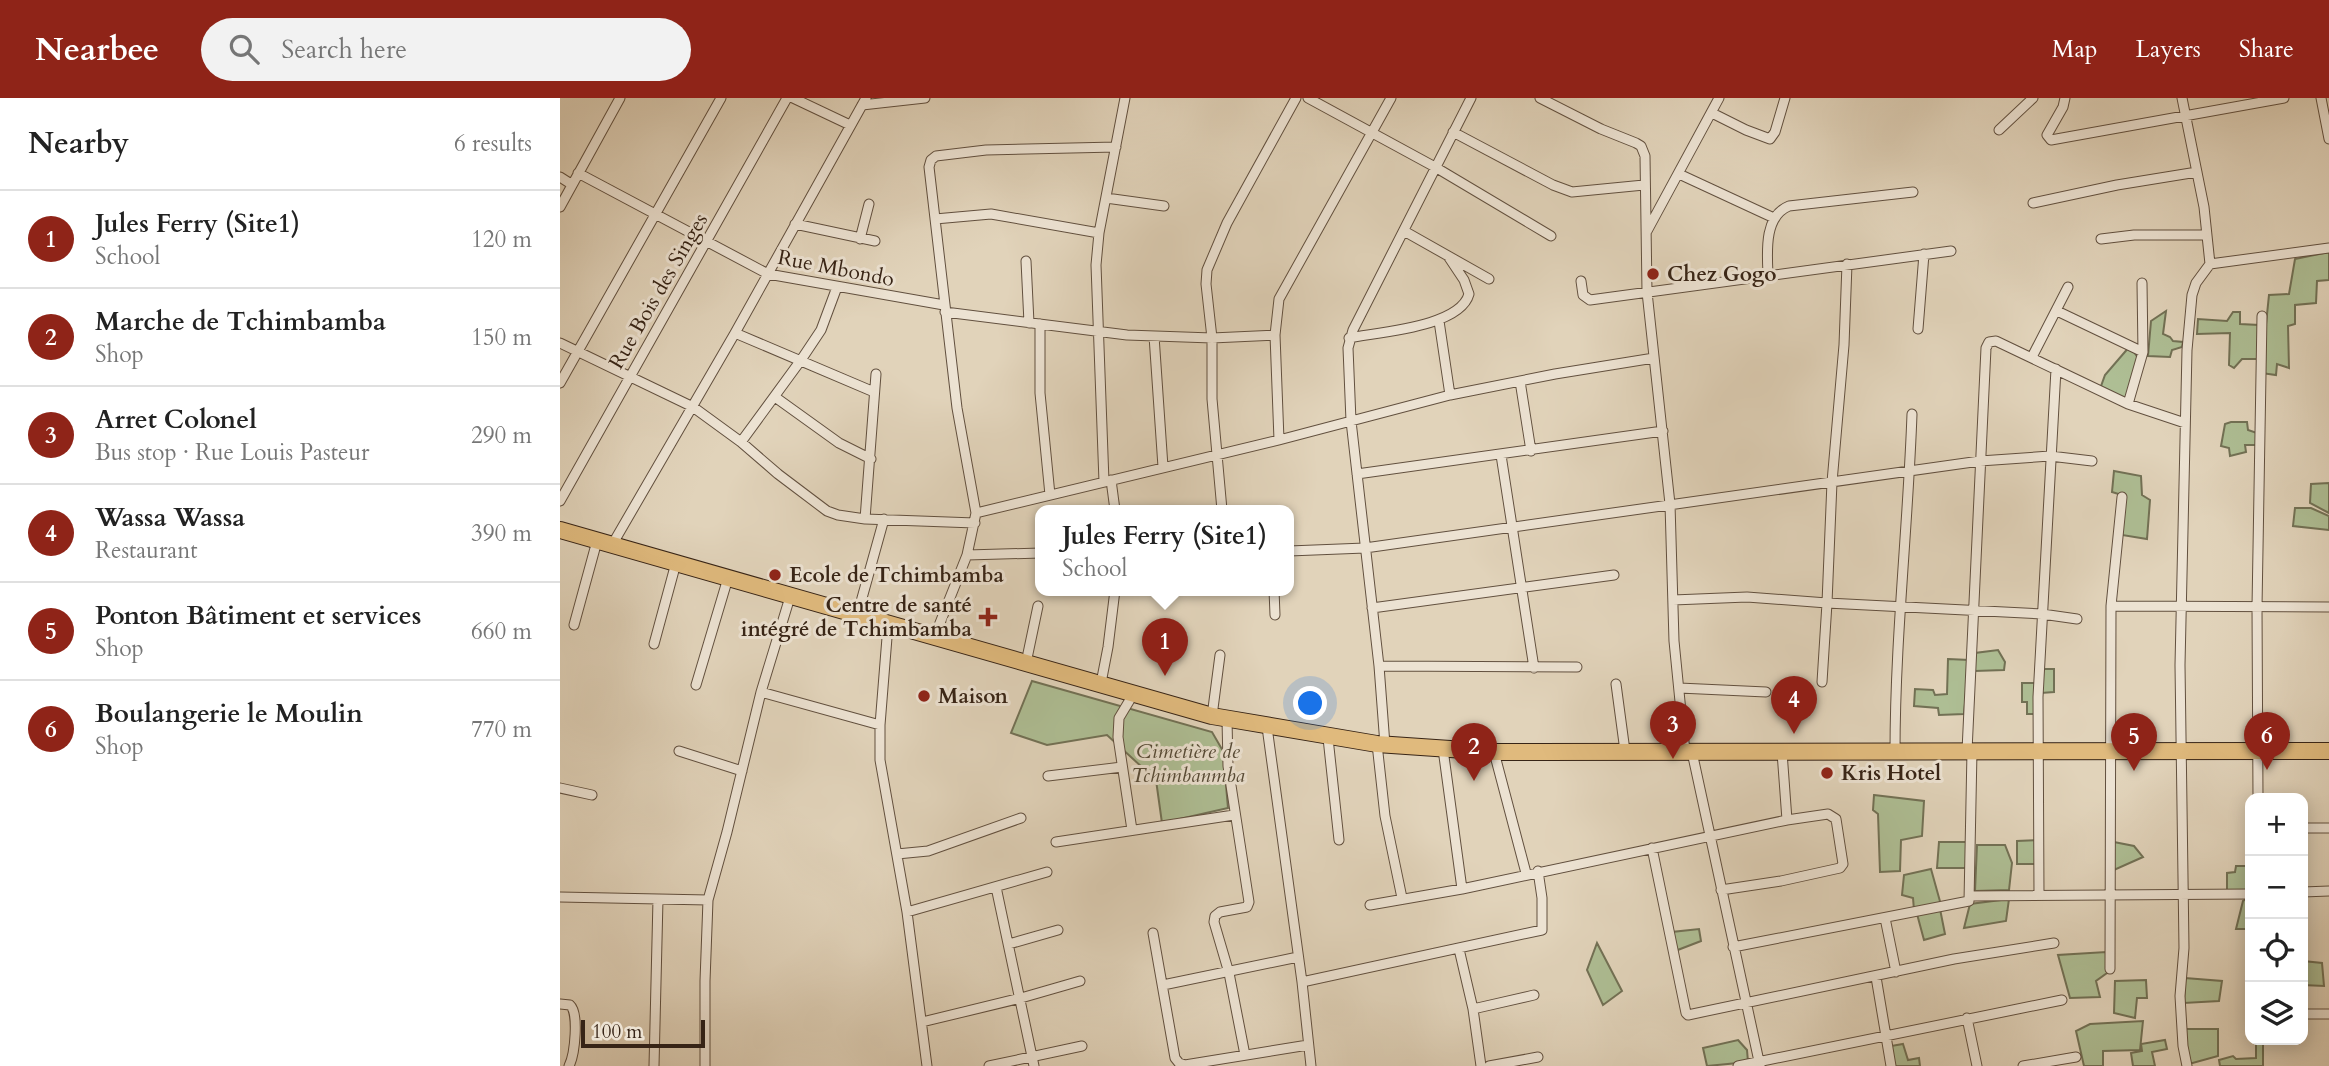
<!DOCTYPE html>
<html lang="en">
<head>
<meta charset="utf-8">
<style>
	body { margin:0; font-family:Cardo,serif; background:#f2f2f2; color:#222 }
	.controls { position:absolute; right:21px; bottom:21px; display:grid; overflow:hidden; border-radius:14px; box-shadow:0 4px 18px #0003 }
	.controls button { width:63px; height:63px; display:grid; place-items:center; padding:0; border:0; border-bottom:2px solid #e0e0e0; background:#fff; color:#222; font:35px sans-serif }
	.scale { position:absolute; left:21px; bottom:18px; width:124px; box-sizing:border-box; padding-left:7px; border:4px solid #372416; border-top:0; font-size:19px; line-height:24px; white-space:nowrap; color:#372416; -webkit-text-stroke:5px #ece2d2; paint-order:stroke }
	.you { position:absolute; left:751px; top:606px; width:24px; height:24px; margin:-18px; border:5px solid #fff; border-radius:50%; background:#1a73e8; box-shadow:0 0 0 10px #1a73e833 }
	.badge { display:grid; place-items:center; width:46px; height:46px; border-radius:50%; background:#8f2418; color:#fff; font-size:23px; font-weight:700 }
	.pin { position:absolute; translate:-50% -58px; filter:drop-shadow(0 2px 4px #0008) }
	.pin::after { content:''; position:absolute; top:37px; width:24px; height:21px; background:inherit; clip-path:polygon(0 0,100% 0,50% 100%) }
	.popup { position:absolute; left:475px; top:407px; width:259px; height:91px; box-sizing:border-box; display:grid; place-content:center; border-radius:14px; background:#fff; filter:drop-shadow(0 2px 5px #0005); font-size:23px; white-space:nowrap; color:#767676 }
	.popup b { font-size:26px; color:#222 }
	.popup::after { content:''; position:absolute; left:50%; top:100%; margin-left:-14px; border:14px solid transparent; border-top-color:#fff }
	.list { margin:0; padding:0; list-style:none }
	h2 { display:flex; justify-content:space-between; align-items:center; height:91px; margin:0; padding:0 28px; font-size:30px }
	h2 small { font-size:23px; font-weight:400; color:#767676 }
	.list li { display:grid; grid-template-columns:46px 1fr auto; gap:21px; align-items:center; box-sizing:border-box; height:98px; padding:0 28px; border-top:2px solid #e0e0e0 }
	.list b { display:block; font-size:26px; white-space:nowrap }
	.list p { margin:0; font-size:23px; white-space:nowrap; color:#767676 }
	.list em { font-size:23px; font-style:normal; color:#767676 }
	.icon { flex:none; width:38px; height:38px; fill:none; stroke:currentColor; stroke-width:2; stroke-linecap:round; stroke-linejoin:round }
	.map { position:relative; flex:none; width:1769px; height:968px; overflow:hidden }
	header { display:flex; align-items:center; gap:42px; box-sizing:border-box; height:98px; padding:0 35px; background:#8f2418; color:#fff }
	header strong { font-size:33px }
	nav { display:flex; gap:38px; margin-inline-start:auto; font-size:24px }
	.search { width:490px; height:63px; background:#f2f2f2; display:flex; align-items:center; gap:18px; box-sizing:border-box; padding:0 24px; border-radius:38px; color:#767676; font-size:26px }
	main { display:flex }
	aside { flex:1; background:#fff }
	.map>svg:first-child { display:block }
</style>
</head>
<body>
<header>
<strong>Nearbee</strong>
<div class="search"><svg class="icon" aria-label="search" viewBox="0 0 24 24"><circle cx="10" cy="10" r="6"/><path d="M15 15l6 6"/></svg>Search here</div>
<nav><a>Map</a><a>Layers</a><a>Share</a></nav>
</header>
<main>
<aside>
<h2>Nearby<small>6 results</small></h2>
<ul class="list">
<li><span class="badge">1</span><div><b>Jules Ferry (Site1)</b><p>School</p></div><em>120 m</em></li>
<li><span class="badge">2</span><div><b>Marche de Tchimbamba</b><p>Shop</p></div><em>150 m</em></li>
<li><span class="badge">3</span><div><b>Arret Colonel</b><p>Bus stop · Rue Louis Pasteur</p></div><em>290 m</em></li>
<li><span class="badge">4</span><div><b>Wassa Wassa</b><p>Restaurant</p></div><em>390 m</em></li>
<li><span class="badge">5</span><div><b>Ponton Bâtiment et services</b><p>Shop</p></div><em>660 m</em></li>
<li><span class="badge">6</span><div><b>Boulangerie le Moulin</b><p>Shop</p></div><em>770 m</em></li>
</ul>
</aside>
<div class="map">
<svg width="1769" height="968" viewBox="0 0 1769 968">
	<rect width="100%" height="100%" fill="#e1d3ba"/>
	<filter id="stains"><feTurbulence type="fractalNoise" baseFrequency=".00286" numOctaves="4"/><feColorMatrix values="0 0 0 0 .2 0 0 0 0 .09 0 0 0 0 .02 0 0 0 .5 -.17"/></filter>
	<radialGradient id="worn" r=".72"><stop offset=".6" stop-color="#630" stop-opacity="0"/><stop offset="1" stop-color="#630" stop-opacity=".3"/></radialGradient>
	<path fill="#aebe94" stroke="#727155" stroke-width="2" d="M1769,154V182L1757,183L1756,205L1735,207V226L1728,228L1729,270L1717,266L1716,277L1701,275L1709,197L1729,196L1735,161Z
		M1606,213L1603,236L1610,239L1613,243L1623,244L1622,249L1612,252L1610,259L1588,258L1591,223Z
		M1673,214H1680V226L1699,227V261H1682L1674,270L1669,267L1670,235L1637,236L1638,221L1667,223Z
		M1570,248L1578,260L1567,301L1540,291L1545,277Z
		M1671,324H1687L1688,332L1697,335L1699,347H1685L1686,354L1670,358L1669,350L1661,348L1665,326Z
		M1554,373L1581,378L1582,397L1590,402L1587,441L1562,437L1565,398L1552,394Z
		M1769,385V415L1750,405L1751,386Z
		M1735,410H1751L1769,418V432L1733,428Z
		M1438,552L1445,564L1444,572L1415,573V555Z
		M1388,561L1409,562L1404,616L1379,617L1378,610L1354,608L1355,591L1373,592L1375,597L1387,596Z
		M1481,571H1494V594L1481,595Z
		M472,583L652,634L663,653L668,710L602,725L596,682L547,637L487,647L451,635Z
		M1462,585H1476L1477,616H1467V604H1462Z
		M1314,697L1364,703L1362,738L1341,742L1340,773L1320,774L1318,716L1313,712Z
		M1478,742L1477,766H1457V743Z
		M1379,744H1409L1407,770H1377Z
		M1554,744L1574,748L1583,759L1554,772Z
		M1417,747H1445L1452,765L1449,792L1415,793Z
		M1676,768H1690V793L1667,792V775L1675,774Z
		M1371,771L1381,807L1354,812L1353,800L1342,797L1344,777Z
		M1690,799V831H1676L1683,803Z
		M1449,801L1446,823L1404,830L1410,806Z
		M1380,811L1385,836L1364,842L1357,816Z
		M1139,831L1141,843L1115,853L1112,834Z
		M1037,845L1062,893L1043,907L1027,872Z
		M1546,854L1547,875L1536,883L1540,899L1510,900L1498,857Z
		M1743,863L1762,865L1764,888L1743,887Z
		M1625,880L1662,883L1659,903L1624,905Z
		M1586,882L1587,900H1577L1575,920L1554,915L1555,883Z
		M1583,923L1580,952L1543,953V968H1524L1516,933L1530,926Z
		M1625,931H1658V958L1629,966Z
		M1178,942L1187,952L1188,964L1147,968L1143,950Z
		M1605,942L1607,951L1592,954L1595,968H1573L1571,955L1582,953L1581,946Z
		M1696,942H1703V968H1660L1659,962L1673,958L1676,961L1696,960Z
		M1343,946L1348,962L1359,960L1360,968H1334L1331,948Z"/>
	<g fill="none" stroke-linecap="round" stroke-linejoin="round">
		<defs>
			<path id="minor" d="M233,0L290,27
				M748,0L875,69L991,138
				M980,0L1041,31L1076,45L1081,48L1085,58L1087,194L1110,406L1114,543L1125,654
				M1505,0L1503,9L1487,37L1491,42L1724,0
				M1622,0L1644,109L1650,166L1636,185L1632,197L1627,252L1620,567L1624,850L1620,898L1623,948L1627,968
				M1761,0L1769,41
				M302,7L365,0
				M1152,15L1186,32L1210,41L1215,34L1225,0
				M1439,32L1473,0
				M893,34L993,87L1012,94L1084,87
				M18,75L208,176L384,207
				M1119,76L1214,120
				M0,79L11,86
				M546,100L604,108
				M1473,105L1557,87L1637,74
				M0,109L60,0
				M375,121L431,116L539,135
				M235,126L315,143
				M844,133L929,181
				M1087,133L1159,0
				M300,141L309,106
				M1541,141L1574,137H1647
				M466,163L469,225
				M1650,166L1769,150
				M1208,176C1207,154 1204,118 1229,108L1353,94
				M1021,183L1023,197L1030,202L1391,153
				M1497,213L1583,254
				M385,214L567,237L652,240L715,237
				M879,223L890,297
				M480,226V295L490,397
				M1358,231L1364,156
				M175,235L314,294
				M594,238L603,369
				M789,240C819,234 900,229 909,196L904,182L888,158
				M0,245L133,309L181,344L218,376L267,413L278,417L305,421L415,425
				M1472,259L1508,189
				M960,283L971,353
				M0,285L161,0
				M215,299L279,345L311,361
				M1568,306L1583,254L1582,185
				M719,342L715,237L719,201L831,0
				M181,344L241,262L261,232L277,189
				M941,357L974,570
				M797,376L1103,333
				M551,382L555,412
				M544,384L536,167L539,135L565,0
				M0,403L227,0
				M662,412L652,301V240L646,186L647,172L667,125L736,0
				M416,415L719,342L890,297L995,276L1094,260
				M305,421L316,276
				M52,447L175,235L306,0
				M729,453L805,450L1420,363L1490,358L1532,363
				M407,457L481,455
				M714,492L715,517
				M1113,502L1187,499L1267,505L1272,384L1284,247L1287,166
				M1551,508L1769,509
				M812,510L1054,477
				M297,518L324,421
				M14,527L37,443
				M328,527L320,627V662L347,814L367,968
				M374,540L407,457L416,415L397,310L369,69L371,62L376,58L426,52L556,49
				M94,546L116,465
				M466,565L478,508
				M819,568L1017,569
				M1262,584L1267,505L1482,516L1517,521
				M541,585L548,549L555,492
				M1056,586L1065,653
				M136,587L168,480
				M1119,590L1206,594
				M201,594L320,627
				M652,618L660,557
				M667,621L668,668L689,804L687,809L660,814L655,818L654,824L669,875L685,957
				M707,629L742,884L751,968
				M768,640L779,742
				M817,646L825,718L842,800
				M825,647L819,568L791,323L788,250L793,232L911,0
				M883,651L902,791
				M119,653L182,673
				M1407,653L1426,250L1429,244L1436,243L1568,306L1625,325
				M934,654L966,775
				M1132,654L1200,968
				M1222,654L1227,722
				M1335,654C1335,541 1348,429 1352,316
				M488,678L562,669
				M0,690L32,697
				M1698,700L1697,509L1702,218
				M1743,730H1769
				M572,732L558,639L559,620L574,595
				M496,744L674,717
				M1092,750L1126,915L1128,917L1394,861L1494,845
				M337,756L368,753L461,720
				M436,789L474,968
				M1743,794L1769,793
				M1479,797L1478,599L1496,271
				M1410,798L1690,796
				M0,799L148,802
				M810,807L902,791L1227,722L1268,716L1276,721L1283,766L1280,770L1221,783L1161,792
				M347,814L487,774
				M1325,820L1336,874
				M593,835L615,960L619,965L625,967L748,947
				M449,846L498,832
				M1173,849L1409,803L1412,653
				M899,851L913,911L921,968
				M1550,871L1551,508L1562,399
				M1316,879L1331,968
				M742,884L982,832V800L978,773
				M603,887L738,859
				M0,906L10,907C19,915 15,956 9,968
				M913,911L974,897
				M1743,916H1769
				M1407,920L1417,968
				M362,924L461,900L520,883
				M94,968L98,801
				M145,968V883L148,802L167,734L201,594L230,499
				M429,968L522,948
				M929,968L978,959
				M1178,968L1502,902
				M1463,968L1516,959"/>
			<path id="trunk" d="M0,432L652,618L817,646L934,654L1769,653"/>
		</defs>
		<use href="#minor" stroke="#62503f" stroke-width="11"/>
		<use href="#trunk" stroke="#372416" stroke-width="18"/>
		<use href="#minor" stroke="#ece2d2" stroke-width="9"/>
		<use href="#trunk" stroke="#e0ba7d" stroke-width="16"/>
	</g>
	<g fill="#8f2418" stroke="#ece2d2" stroke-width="2.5">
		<circle cx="1093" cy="176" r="7"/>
		<circle cx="215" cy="477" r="7"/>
		<path d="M424.5 508.5h7v7h7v7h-7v7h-7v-7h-7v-7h7z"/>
		<circle cx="364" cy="598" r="7"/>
		<circle cx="1267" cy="675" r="7"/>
	</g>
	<g text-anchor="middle" stroke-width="6" stroke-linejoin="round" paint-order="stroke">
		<g font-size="21" fill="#372416" stroke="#ece2d2">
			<text transform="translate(276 170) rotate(11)" y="7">Rue Mbondo</text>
			<text transform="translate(98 193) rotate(-60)" y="7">Rue Bois des Singes</text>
		</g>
		<g font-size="21" font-weight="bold" fill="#372416" stroke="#ece2d2" text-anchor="start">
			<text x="1107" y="183">Chez Gogo</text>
			<text x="229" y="484">Ecole de Tchimbamba</text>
			<text x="412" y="514" text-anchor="end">Centre de santé<tspan x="412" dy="24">intégré de Tchimbamba</tspan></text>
			<text x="378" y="605">Maison</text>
			<text x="1281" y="682">Kris Hotel</text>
		</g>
		<g font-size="21" font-style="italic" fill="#554a36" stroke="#ece2d2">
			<text x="628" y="660">Cimetière de<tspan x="628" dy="24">Tchimbanmba</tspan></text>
		</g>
	</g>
	<rect width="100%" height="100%" filter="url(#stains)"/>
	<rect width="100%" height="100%" fill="url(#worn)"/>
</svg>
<div class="controls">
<button>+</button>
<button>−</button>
<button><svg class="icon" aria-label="locate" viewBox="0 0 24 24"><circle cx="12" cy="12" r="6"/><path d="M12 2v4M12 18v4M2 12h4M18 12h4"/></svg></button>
<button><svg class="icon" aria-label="layers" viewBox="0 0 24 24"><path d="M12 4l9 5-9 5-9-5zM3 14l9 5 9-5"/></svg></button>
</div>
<div class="scale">100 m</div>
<div class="you"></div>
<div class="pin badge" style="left:605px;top:578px">1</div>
<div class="popup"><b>Jules Ferry (Site1)</b>School</div>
<div class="pin badge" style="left:914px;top:683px">2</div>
<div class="pin badge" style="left:1113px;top:661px">3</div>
<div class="pin badge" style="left:1234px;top:636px">4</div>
<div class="pin badge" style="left:1574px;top:673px">5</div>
<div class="pin badge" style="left:1707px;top:672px">6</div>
</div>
</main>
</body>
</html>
